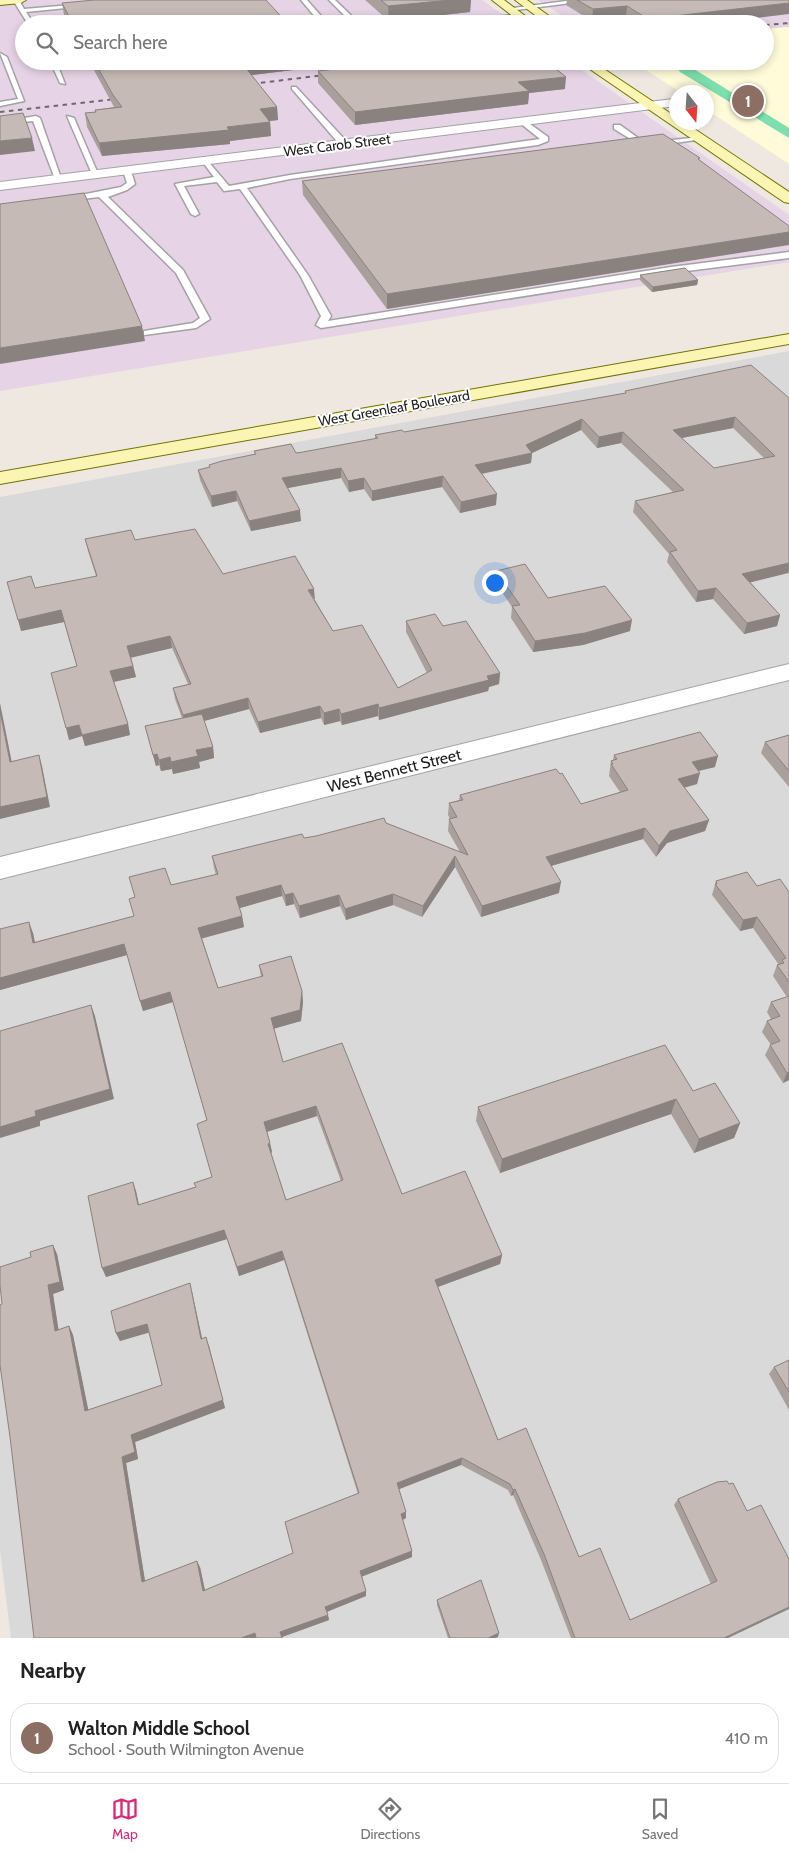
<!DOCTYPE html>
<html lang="en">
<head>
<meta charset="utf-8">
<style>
	body { margin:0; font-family:Cabin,sans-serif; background:#f2f2f2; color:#222 }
	.compass { position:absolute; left:669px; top:85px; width:45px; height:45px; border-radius:50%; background:#fff; box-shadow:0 2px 8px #0003; rotate:163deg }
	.you { position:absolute; left:494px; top:582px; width:18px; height:18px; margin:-12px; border:4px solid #fff; border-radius:50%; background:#1a73e8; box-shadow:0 0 0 8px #1a73e833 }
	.badge { display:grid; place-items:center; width:32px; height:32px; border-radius:50%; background:#db2777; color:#fff; font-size:16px; font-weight:700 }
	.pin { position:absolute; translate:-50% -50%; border:2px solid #fff; box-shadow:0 1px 5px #0006 }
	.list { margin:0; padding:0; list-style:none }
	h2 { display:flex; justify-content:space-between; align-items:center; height:65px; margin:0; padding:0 20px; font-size:21px }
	h2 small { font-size:16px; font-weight:400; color:#767676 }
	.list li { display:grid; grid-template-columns:32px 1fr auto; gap:15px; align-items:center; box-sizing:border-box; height:70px; margin:0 10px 10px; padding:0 10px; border:1px solid #e0e0e0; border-radius:20px }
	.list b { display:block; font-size:19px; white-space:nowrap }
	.list p { margin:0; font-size:16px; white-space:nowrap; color:#767676 }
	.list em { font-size:16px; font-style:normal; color:#767676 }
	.icon { flex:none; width:28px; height:28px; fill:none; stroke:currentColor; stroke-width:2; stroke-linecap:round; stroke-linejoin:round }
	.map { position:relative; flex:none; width:789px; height:1638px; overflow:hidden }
	.search { position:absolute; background:#fff; box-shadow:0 2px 8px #0003; left:15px; right:15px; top:15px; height:55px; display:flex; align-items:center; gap:12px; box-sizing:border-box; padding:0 18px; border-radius:28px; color:#767676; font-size:19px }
	.sheet { height:145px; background:#fff }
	nav { display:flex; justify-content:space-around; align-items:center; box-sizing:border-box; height:70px; border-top:1px solid #e0e0e0; background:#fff; font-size:14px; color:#767676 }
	nav a { display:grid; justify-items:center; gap:2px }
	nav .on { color:#db2777 }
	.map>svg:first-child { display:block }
</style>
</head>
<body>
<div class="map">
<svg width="789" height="1638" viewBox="0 0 789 1638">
	<rect width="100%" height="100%" fill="#eee8e1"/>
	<path fill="#dad9d9" d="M789,351V1638H11L0,1550V497Z"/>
	<path fill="#e7d3e6" d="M0,0H482L516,24H24V61H569L789,215V262L0,391Z
		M538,0H789V27L765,29V24H575Z"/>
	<path fill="#fffbd9" d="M789,27V164L707,110L706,92H680L632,61H765V29Z"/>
	<path fill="#7ddfae" d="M672,61H687L694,69L789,128V138L680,72Z"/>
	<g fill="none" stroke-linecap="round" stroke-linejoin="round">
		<defs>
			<path id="lane" d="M13,0H19L24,9L83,4L86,6L26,12L34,24H28Z
				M301,0H307L328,24H321Z
				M329,0H335L360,24H353Z
				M574,0H594L516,10L513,8Z
				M520,14L518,17L455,24H433Z
				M0,53L7,57L24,101L0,106V102L18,99Z
				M50,61H56L65,84L60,83Z
				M292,87H296L347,142V146H341L292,89Z
				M36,116L40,118L62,181L55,179L33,121L6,124L2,122Z
				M67,116L74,118L99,176L92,174Z
				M523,119L548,137V141L538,145L290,179L247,188L308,275L331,316L328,321L671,267L789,252V258L671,273L321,328L316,325L321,316L300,275L240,189L224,191L217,182L184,186L199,214L195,216L191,214L175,184L214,177L202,161L206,159L229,186L290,175L540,139L520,123Z
				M614,125H620L645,143L700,137L704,139L644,147L614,129Z
				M127,169L131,171L135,184L127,190L108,197L183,270L210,319L196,328L144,335V331L193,323L200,318L176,273L99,197L65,201L61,199L121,187L127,183L123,171Z"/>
			<path id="street" d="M673,99L676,100V106L0,190V182Z
				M789,664V680L0,879V857Z"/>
			<path id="secondary" d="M0,0H26L21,3L0,5Z
				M492,0H504L536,24H523Z
				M515,0H527L560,24H547Z
				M578,61H592L676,117V122H684L789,192V203L784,202Z
				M789,334V344L0,484V472Z"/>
		</defs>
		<use href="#lane" stroke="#a3a3a3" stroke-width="3"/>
		<use href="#street" stroke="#a3a3a3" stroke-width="2"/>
		<use href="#secondary" stroke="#737203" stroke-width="2"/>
		<use href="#lane" fill="#fff" fill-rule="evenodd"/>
		<use href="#street" fill="#fff" fill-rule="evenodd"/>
		<use href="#secondary" fill="#faf5b3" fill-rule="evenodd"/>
		<path stroke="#6a6a6a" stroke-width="2" stroke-dasharray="4.5 4.5" stroke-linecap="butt" d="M765,25L789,23
			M243,85L333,74
			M0,112L124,98"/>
	</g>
	<path fill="#a9a09c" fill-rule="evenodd" d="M365,0H471L470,12L389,21Z
		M567,0H789L706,24H636L626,17L592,21L566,5Z
		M62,3L288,24H69L64,15Z
		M89,61H318V67L251,75L277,107L278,120L269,121L270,122L271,136L230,141V144L102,156L87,127L85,113L95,112V110L114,107Z
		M318,71L565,89L529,93L528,104L355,125L318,83Z
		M663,134L387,309L303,195L302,181Z
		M640,275L698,280L697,285L652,292L640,280Z
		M625,391L789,398V574L788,573L750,582L780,615L777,626L744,634L713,599L696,602L667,562L669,554L633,512L635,501L673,492L621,443L597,448L581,430L532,453L531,463L482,474L496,505L460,513L442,487L372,501L364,489L349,492L341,478L287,488L301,521L251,531L237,501L212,507L200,480L198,470L209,468V465L255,454L254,451L296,453L303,452L375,439V435L404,432L625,393ZM733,428L764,458L714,468L682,438Z
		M85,539L135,540L223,574L315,600L333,631L398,688L427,673L406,632V621L443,626L500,673L499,684L489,687L488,691L379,720L378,716L342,725L340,721L324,725L321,718L260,733L249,709L204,721L213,747L214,758L199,762L200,768L173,774L172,769L161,771L159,765L156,766L145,726L182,718L175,699L173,688L188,684L172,648L131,657L136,677L114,682L128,724L130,735L85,746L82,736L69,740L77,667L64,622L21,631L96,576L88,551Z
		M496,571L548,598L630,631L583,645L533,652L511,618L512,607L495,582Z
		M789,735V787L761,753L765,742Z
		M614,755L715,767L699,771L697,784L684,788L709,820L705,831L667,843L656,857L643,839L551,866L559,893L481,917L455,867L422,917L393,905L346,920L340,906L300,918L294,904L286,906L282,896L239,908L242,916L244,927L202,938L218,988L261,977L259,965L302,991L303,1002L301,1021L274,1028L283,1062L402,1194L502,1255L500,1264L438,1287L498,1440L579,1557L630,1620L711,1584L674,1505L678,1499L717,1482L728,1638H571L541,1560L513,1495L511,1496L508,1490L461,1465L399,1489L406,1512V1518L402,1520L412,1551V1557L362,1576L366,1596L327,1612L329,1620L282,1637L255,1638H34L2,1304L57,1254L64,1290L53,1294L58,1330L69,1326L73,1335L88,1410L162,1385L149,1332L120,1341L116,1333L192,1292L202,1339L209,1345L225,1408L135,1442L138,1459L126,1463L145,1581L200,1567L205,1590L293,1553L358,1494L284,1260L239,1276L227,1239L106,1277L136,1191L139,1205L195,1187L212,1177L207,1121L173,1002L143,1011L127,955L0,990V929L33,933L35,942L134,916L135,898L171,885L216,875L214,868L212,856L386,823L460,852L448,831L449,819H450L448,815L449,803L459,800L460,795L581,804L620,792L609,776L611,761L613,760ZM317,1116L341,1181L286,1200L271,1153L272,1152L267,1132Z
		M716,881L757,886L789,892V1080L783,1083L765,1055L770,1045H771L762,1032L767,1021L771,1019L767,1012L771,1002L787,997L773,976L777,965H779L753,928L740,931L712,895Z
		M693,1091L740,1123L734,1138L694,1153L671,1114L500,1173L476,1121L478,1107Z
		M789,1360V1410L769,1374L774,1367Z
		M437,1600L498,1637L448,1638L437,1605Z"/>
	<path fill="#8a827f" d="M451,0H471L470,12L389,21L388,6Z
		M789,3V14L706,24H647L648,19Z
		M627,6L626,17L592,21L593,9Z
		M258,61H318V67L243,76L242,63Z
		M566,77L565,89L529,93L528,104L355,125V112L518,82Z
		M277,107L278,120L261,122L260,109Z
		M270,122L271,136L230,141V144L102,156L99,143Z
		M32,138L35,151L0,155V141Z
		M789,232V245L387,309V294Z
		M698,280L697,285L652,292L653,287Z
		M142,326L145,341L0,364V348Z
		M735,417L733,428L671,440L673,430Z
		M582,419L581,430L532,453L531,463L475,475V465L526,445Z
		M623,432L621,443L597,448L599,437Z
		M341,468V478L283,489L282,478Z
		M443,476L442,487L372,501V491Z
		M364,478V489L349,492L348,481Z
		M236,491L237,501L212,507L211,496Z
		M497,494L496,505L460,513L461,502Z
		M300,510L301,521L251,531L249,521Z
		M789,563L788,573L740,585L742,574Z
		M716,588L713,599L696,602L698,591Z
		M314,589L315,600L308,590Z
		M61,610L64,622L21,631L18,620Z
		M780,615L777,626L744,634L747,623Z
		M632,620L630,631L583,645L533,652L535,641Z
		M170,636L172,648L130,658L127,646Z
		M133,666L136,677L113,682L110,671Z
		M500,673L499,684L489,687L488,691L379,720V708Z
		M248,698L249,709L185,726L183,715Z
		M0,703L14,773L10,762L0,711Z
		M378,704V716L342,725L341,714Z
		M320,706L321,718L260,733L258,722Z
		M339,709L340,721L324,725V713Z
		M128,724L130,735L85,746L82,735Z
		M79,725L82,736L69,740L66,728Z
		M213,747L214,758L199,762L200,768L173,774L171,762L196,750Z
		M157,754L159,765L156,766L153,755Z
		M39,755L42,766L50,807L0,819V807Z
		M718,756L715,767L689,773L692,762Z
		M170,757L172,769L161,771L159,760Z
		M700,773L697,784L675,790L678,779Z
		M709,820L705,831L667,843L656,857L659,846L670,831Z
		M645,828L643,839L544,868L546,857Z
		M455,856V867L422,917L423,906Z
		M561,882L559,893L481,917L482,906Z
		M281,885L282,896L237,909L236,897Z
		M293,893L294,904L286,906L285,895Z
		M393,894V905L346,920L345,909Z
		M339,895L340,906L300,918L299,906Z
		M242,916L244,927L200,939L198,928Z
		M757,917L753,928L740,931L743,920Z
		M29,922L33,933L37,954L33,943Z
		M124,944L127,955L0,990V978Z
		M302,991L303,1002L301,1021L273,1029L271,1018Z
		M170,992L173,1002L143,1011L140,1001Z
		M91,1005L95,1016L114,1099L40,1121V1126L0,1138V1127Z
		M789,1072V1080L783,1083L787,1073Z
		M676,1099L671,1114L500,1173L502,1159Z
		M316,1106L317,1116L266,1132L264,1122Z
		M740,1123L734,1138L694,1153L699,1139Z
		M270,1143L272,1152L270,1154L268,1144Z
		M133,1182L136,1191L141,1215L138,1205Z
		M224,1230L227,1239L106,1277L102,1268Z
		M53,1245L57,1254L64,1290L53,1294L60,1339L55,1331L48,1285Z
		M282,1251L284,1260L239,1276L237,1267Z
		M502,1255L500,1264L435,1288V1280Z
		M190,1283L192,1292L204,1347L201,1339Z
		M147,1324L151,1332L120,1341L116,1333Z
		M69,1326L73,1335L90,1418L85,1411Z
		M206,1337L225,1408L135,1442L138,1459L126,1463L146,1587L142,1582L122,1457L131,1435Z
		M462,1458L461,1465L397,1490V1483Z
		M515,1489L513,1495L511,1496L513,1490Z
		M406,1512V1518L401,1521V1514Z
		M412,1551V1557L361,1577L360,1571Z
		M197,1561L200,1567L206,1596L203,1591Z
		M366,1591V1596L326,1612L325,1607Z
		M789,1607V1609L728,1638H724Z
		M328,1615L329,1620L282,1637L283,1638H282L280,1632Z
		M255,1633L257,1637L255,1638H241Z
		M499,1633L498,1637L496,1638H488Z"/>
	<path fill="#c5bab5" stroke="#8a827f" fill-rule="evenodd" d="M94,0H266L288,24H73L62,3Z
		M381,0H451L388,6Z
		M577,0H789V3L648,19L627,6L593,9Z
		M94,61H258L242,63L277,107L260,109L270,122L227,127L229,130L99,143L85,113L96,112L95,110L122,107L113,95Z
		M407,61H546L566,77L518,82L529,91L355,112L318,71Z
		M23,113L32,138L0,141V116Z
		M663,134L700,158L698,159L789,226V232L387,294L302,181Z
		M84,193L142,326L0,348V204Z
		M685,268L698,280L653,287L640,275Z
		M751,365L789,398V563L742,574L780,615L747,623L716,588L698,591L670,552L677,550L635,501L684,490L623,432L599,437L582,419L526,445L532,453L475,465L497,494L461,502L443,476L372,491L364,478L348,481L341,468L282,478L300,510L249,521L236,491L211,496L198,470L210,467L209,465L222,461L256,454L254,451L291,444L296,453L303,452L378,438L375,435L402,430L404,432L626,393L625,391ZM735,417L775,456L714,468L673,430Z
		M195,529L223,574L295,556L314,589L308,590L333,631L362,625L398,688L432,670L406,621L435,614L443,626L466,621L500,673L487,676L489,680L379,708L378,704L341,714L339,709L324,713L320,706L258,722L248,698L183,715L173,688L191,684L170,636L127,646L133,666L110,671L128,724L82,735L79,725L66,728L51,673L77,666L61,610L18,620L7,582L31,576L35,588L97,576L85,539L131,530L135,540Z
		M525,564L548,598L605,586L632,620L585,633L535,641L512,606L520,605L496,571Z
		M0,711L10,762L39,755L47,797L0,807Z
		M202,714L213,747L196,750L198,756L171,762L170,757L159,760L157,754L153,755L145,726Z
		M700,732L718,756L692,762L700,773L678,779L709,820L670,831L659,846L645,828L546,857L561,882L482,906L455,856L423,906L393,894L345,909L339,895L299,906L293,893L285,895L281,885L236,897L242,916L198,928L218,988L263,976L259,965L291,956L302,991L300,1010L271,1018L283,1062L342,1043L402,1194L465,1171L502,1255L435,1280L498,1440L526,1428L579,1557L600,1548L630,1620L717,1581L678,1499L717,1482L727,1481L729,1484L733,1483L747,1511L761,1505L789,1559V1607L724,1638H575L544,1554L515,1489L513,1490L510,1484L462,1458L397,1483L406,1512L401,1514L412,1551L360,1571L366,1591L325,1607L328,1615L280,1632L282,1638H256L255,1633L241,1638H34L10,1437L0,1365V1305L2,1304L0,1285V1267L31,1257L30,1252L53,1245L60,1282L48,1285L55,1331L69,1326L85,1411L162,1385L147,1324L116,1333L111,1311L190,1283L201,1339L206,1337L223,1400L131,1435L135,1452L122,1457L142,1582L197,1561L203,1591L293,1553L285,1522L359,1493L282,1251L237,1267L224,1230L102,1268L88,1196L133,1182L138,1205L196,1187L194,1183L212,1177L197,1124L207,1120L170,992L140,1001L124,944L0,978V929L29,922L33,943L134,916L129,899L135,897L129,877L165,868L171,885L218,874L212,856L302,834L304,838L316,836L384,818L386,823L468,855L449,819L457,817L449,803L463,800L460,795L556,769L560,774L562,773L581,804L628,790L611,764H613L611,761L617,759L614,755ZM316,1106L343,1180L286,1200L268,1144L270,1143L264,1122Z
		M789,735V771L765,742Z
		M747,872L757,886L780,879L789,892V982L777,965L784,963L782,960L786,958L757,917L743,920L715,884H717L716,881Z
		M789,996V1072L787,1073L770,1045L780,1041L767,1021L780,1016L771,1002Z
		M91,1005L110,1089L35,1111L36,1116L0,1127V1031Z
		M665,1045L693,1091L715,1083L740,1123L699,1139L676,1099L502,1159L478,1107Z
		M789,1360V1392L774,1367Z
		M481,1580L499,1633L488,1638H450L437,1600Z"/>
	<g text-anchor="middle" stroke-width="4" stroke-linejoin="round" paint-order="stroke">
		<g font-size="14" fill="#1c1c1c" stroke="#fff">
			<text transform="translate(337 145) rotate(-7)" y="5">West Carob Street</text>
			<text transform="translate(394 408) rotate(-10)" y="5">West Greenleaf Boulevard</text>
		</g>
		<g font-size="16" fill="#1c1c1c" stroke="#fff">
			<text transform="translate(394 770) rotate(-14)" y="6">West Bennett Street</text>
		</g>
	</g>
</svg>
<svg class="compass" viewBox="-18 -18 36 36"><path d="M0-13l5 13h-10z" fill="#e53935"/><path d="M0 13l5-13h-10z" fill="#767676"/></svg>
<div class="you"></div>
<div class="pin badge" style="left:748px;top:101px;background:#8d6e63">1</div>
<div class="search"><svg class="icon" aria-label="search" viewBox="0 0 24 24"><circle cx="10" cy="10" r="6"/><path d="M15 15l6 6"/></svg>Search here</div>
</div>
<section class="sheet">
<h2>Nearby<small></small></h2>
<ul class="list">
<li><span class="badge" style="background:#8d6e63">1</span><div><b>Walton Middle School</b><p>School · South Wilmington Avenue</p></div><em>410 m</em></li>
</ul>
</section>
<nav>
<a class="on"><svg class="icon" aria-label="map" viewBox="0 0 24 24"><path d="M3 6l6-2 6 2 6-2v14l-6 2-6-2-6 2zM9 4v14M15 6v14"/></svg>Map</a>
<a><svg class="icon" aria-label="directions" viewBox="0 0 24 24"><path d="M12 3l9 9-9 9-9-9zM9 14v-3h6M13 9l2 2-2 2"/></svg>Directions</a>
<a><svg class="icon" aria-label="saved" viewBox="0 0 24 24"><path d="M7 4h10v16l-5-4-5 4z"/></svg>Saved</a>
</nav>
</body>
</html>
